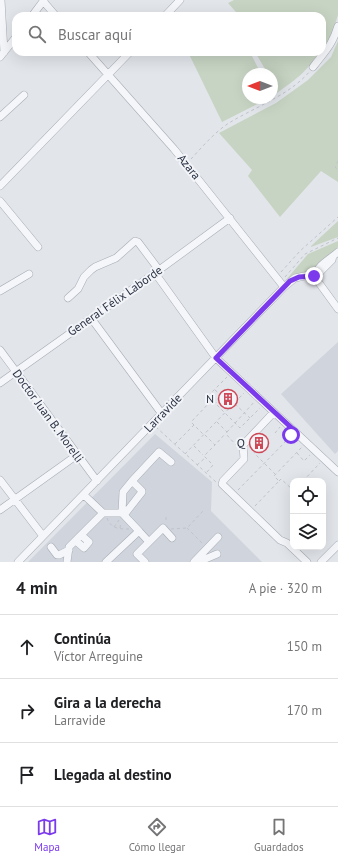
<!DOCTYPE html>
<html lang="es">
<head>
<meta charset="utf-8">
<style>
	body { margin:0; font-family:"PT Sans",sans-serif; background:#f6f6f6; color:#202124 }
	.controls { position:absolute; right:12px; bottom:12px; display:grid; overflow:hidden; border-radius:8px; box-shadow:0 4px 16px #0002 }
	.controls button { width:36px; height:36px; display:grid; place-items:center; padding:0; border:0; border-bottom:1px solid #e0e0e0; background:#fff; color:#202124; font:20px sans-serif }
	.compass { position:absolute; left:242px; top:68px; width:36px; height:36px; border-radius:50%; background:#fff; box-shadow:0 4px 16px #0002; rotate:270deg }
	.stop { position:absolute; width:12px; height:12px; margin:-9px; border:3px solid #7c3aed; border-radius:50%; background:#fff }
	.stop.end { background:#7c3aed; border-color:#fff; box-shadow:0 1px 4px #0008 }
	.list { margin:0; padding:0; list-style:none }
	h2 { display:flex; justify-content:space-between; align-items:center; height:52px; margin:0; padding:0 16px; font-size:17px }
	h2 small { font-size:13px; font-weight:400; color:#757577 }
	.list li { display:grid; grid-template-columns:26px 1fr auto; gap:12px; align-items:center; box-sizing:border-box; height:64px; padding:0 16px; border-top:1px solid #e0e0e0 }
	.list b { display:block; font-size:15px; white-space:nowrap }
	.list p { margin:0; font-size:13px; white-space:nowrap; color:#757577 }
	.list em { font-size:13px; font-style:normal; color:#757577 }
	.icon { flex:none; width:22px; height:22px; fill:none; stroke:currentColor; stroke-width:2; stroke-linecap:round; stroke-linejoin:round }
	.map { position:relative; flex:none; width:338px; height:562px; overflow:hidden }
	.search { position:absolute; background:#fff; box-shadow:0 4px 16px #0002; left:12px; right:12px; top:12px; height:44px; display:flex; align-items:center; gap:10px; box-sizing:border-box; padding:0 14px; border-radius:12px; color:#757577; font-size:15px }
	.sheet { height:244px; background:#fff }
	nav { display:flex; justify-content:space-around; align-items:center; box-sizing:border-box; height:56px; border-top:1px solid #e0e0e0; background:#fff; font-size:11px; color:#757577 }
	nav a { display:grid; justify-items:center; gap:2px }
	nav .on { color:#7c3aed }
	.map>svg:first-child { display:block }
</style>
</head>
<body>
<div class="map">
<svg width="338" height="562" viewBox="0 0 338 562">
	<rect width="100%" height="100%" fill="#e2e5ea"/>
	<path fill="#d0d4dc" d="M338,342V451L335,454L281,394Z
		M155,434L212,482L211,511L262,562H28Z"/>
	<path fill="#c7d4c3" d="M234,0H338V15L329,43L322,42V16H243L236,12L228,3Z
		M338,41V182L321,171L280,217L248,176L252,170L219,133L276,103L308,80L331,57Z
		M188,52H250L261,74H248V98H269L222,122Z
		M255,52H319C306,73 296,79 277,93L272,85V74H268Z
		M338,221V237L311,247V246Z
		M338,241V247L315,268L285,281L308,254Z"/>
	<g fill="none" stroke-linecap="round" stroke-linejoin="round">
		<defs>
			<path id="minor" d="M1,0L4,52
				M43,1L56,16
				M32,16L44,0
				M165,16L180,0
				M88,52L174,149L284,287
				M0,57L16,37
				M313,67C325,51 332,46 338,26
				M0,117L24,95
				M0,186L130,52
				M0,201L38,247
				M155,273L216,358L338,472
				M314,276L338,309
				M314,276C319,264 329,260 338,252
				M0,291L29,274
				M68,298L78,289L84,277L91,270L95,267L116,258L135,241L138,242L159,270
				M91,318L162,414
				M0,350L97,481
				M0,383L155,273L230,218
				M274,412L243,445L244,459L223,481L222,484L280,540L287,543L307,562
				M0,480L43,536
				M84,495L103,513
				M0,510L77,455
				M122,513L123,492L132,481L159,452L171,462
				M124,515L142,492V491L132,481
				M139,531L149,542
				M76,541L84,548L89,542L81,535
				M51,547L57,555H59L69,550
				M197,559L203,560L217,554
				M18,562L284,287L295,278L319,273L332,260L333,256
				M67,562L69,547L103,513H122L139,531L106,562
				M145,562L137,554L163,528L172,538
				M194,562L218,537
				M321,562L338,545"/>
		</defs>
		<use href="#minor" stroke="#a7acb5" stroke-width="8"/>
		<path stroke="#c0c3ca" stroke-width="1" stroke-dasharray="3 3" stroke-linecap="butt" d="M191,159C202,147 216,131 229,123C255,107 290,95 310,71
			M338,161L335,167L338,170
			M281,272L300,251L338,217
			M285,277L305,254L338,238
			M215,390L222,396L216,403
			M212,400L208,396L227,377
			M235,404L250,418
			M217,422L227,432L226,434L236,445
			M194,425L191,422L212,400L240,428L260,408
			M156,427L216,482
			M227,432L255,401
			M275,433L280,427
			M205,435L215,445L225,434
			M175,444L194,425L204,435
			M194,446L203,455
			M250,447L255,451L254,453L275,474
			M297,453L304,461L310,455
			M185,454L244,393
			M197,465L205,458
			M207,472L213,465L204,456L215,445
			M279,481L281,479L293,490
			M303,481L320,463
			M238,490L290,437
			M255,506L279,481L274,476L302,447
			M166,517V522
			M107,518C111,529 119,529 129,529
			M114,527L119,520
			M120,528L121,522
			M187,528L203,544
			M171,529L187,528L203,511"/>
		<use href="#minor" stroke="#f5f6f9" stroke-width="7"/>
	</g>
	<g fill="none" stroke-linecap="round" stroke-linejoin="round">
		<path stroke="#7c3aed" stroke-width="5" d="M291,435L295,431L216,358L290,281L299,277L314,276"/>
	</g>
	<defs>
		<symbol id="building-ring" viewBox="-11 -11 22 22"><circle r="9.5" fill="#f2f4f8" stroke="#ce4957" stroke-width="1.5"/><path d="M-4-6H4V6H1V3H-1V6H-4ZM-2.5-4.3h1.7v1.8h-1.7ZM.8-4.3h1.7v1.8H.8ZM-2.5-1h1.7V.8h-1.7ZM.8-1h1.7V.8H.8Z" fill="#ce4957"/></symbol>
	</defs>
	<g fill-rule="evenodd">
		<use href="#building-ring" x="217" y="388" width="22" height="22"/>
		<use href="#building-ring" x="248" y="432" width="22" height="22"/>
	</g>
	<g text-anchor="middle" stroke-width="4" stroke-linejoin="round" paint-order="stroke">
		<g font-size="12" fill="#2a3243" stroke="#f2f4f8">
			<text transform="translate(189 167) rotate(51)" y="4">Azara</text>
			<text transform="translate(115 301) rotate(-35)" y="4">General Félix Laborde</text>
			<text transform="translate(163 413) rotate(-46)" y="4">Larravide</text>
			<text transform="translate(48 416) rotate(54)" y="4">Doctor Juan B. Morelli</text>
		</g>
		<g font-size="12" fill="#2a3243" stroke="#f2f4f8" text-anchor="end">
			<text x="214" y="403">N</text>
			<text x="245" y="447">Q</text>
		</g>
	</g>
</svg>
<div class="controls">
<button><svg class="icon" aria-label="locate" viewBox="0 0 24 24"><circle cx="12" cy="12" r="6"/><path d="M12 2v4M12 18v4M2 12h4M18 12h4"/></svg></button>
<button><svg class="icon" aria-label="layers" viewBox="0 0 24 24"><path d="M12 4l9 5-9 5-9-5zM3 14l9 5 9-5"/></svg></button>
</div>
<svg class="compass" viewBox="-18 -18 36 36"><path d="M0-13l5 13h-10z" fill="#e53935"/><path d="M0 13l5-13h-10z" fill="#757577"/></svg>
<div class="stop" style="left:291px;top:435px"></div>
<div class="stop end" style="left:314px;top:276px"></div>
<div class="search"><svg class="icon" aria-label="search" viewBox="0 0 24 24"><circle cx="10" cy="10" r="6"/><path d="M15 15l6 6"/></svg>Buscar aquí</div>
</div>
<section class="sheet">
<h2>4 min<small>A pie · 320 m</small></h2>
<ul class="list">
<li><svg class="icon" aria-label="ahead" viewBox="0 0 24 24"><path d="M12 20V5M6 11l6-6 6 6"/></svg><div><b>Continúa</b><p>Víctor Arreguine</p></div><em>150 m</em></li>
<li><svg class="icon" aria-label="right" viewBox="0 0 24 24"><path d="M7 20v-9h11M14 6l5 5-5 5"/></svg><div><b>Gira a la derecha</b><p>Larravide</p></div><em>170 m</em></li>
<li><svg class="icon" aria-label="arrive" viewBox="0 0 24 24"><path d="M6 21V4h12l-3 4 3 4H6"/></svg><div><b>Llegada al destino</b></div></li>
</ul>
</section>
<nav>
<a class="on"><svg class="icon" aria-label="map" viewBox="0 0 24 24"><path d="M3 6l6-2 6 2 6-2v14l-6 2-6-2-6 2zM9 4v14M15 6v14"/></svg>Mapa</a>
<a><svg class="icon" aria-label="directions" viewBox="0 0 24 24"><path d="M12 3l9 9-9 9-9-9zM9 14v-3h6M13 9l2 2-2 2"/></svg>Cómo llegar</a>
<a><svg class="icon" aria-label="saved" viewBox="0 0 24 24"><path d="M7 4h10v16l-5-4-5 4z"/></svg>Guardados</a>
</nav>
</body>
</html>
